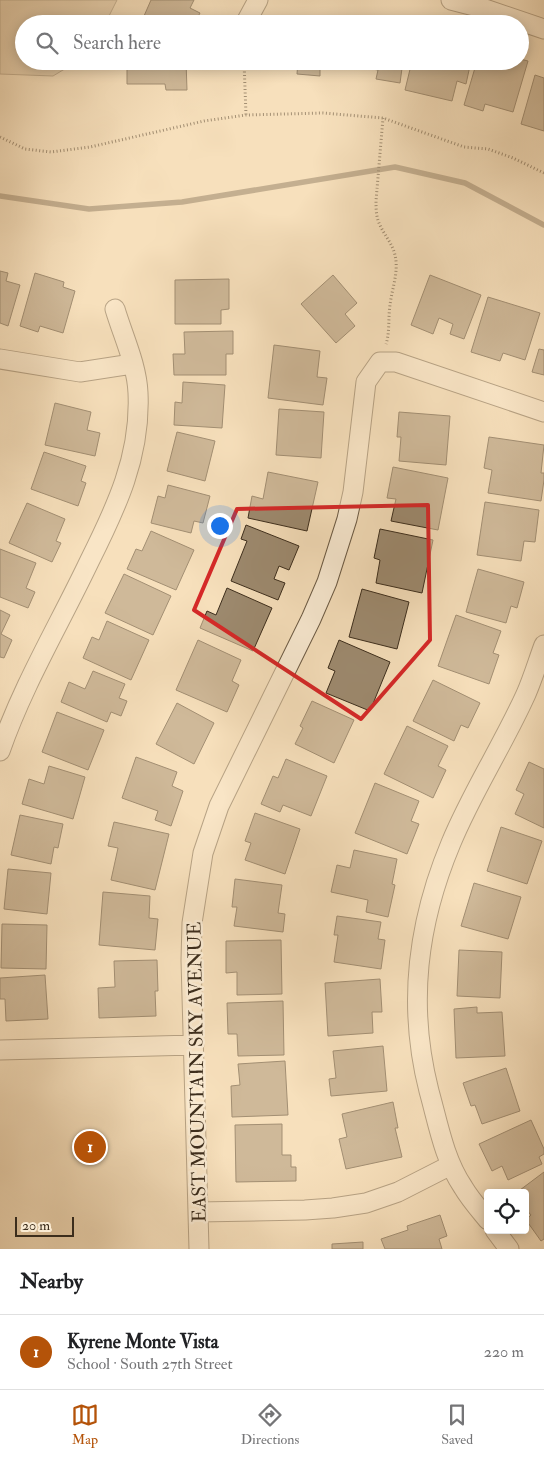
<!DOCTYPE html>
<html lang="en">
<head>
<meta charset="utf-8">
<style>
	body { margin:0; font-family:"IM FELL Double Pica",serif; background:#f2f2f2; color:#202124 }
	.controls { position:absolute; right:15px; bottom:15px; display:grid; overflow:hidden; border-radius:5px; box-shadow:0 2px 12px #0003 }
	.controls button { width:45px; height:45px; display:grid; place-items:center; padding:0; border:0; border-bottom:1px solid #e0e0e0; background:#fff; color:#202124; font:25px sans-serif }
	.scale { position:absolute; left:15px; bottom:12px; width:59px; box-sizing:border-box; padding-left:5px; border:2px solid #3c2d1c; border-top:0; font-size:14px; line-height:18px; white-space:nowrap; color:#3c2d1c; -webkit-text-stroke:4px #faebd3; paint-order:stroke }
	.you { position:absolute; left:219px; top:525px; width:18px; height:18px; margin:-12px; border:4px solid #fff; border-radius:50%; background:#1a73e8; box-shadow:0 0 0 8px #1a73e833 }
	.badge { display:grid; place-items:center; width:32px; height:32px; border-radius:50%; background:#b45309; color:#fff; font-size:16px; font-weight:700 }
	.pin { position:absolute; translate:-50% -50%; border:2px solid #fff; box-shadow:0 1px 5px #0006 }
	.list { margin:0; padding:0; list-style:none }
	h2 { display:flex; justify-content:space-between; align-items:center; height:65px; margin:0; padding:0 20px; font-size:21px }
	h2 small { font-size:16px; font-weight:400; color:#757577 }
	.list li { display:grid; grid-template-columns:32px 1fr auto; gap:15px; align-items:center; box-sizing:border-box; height:75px; padding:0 20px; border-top:1px solid #e0e0e0 }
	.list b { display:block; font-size:19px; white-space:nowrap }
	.list p { margin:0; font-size:16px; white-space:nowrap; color:#757577 }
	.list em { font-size:16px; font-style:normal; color:#757577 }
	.icon { flex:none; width:28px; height:28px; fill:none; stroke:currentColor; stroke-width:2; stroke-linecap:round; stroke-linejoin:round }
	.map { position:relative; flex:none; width:544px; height:1249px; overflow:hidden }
	.search { position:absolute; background:#fff; box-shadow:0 2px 12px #0003; left:15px; right:15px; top:15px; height:55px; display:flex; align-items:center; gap:12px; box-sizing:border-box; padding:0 18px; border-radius:28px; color:#757577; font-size:19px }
	.sheet { height:140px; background:#fff }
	nav { display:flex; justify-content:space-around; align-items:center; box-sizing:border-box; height:70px; border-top:1px solid #e0e0e0; background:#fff; font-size:14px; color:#757577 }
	nav a { display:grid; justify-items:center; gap:2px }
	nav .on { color:#b45309 }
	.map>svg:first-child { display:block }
</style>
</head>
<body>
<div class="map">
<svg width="544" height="1249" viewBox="0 0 544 1249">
	<rect width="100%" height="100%" fill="#f7e0bc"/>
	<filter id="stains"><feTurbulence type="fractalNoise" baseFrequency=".004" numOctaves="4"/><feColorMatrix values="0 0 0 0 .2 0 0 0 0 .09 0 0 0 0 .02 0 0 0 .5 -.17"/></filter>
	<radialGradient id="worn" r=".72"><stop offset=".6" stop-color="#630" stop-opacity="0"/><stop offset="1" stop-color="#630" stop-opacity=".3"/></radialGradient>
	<path fill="#d7c2a1" stroke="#8a785e" d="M0,0H117L105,24H24V61H78L53,76L0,74Z"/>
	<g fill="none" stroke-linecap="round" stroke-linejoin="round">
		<path stroke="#86745c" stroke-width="5.5" d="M0,196L89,209L182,202L395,167L465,183L544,225"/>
	</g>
	<path fill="#9d8a6f" stroke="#3c2d1c" d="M151,0H194L190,8L200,13L194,24H160L144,16Z
		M301,17L323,19V24H300Z
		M520,59L528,61L513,112L485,104L483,111L464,105L477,61H494L504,64L505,61H520Z
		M127,61H186L187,90H166L165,84H127Z
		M298,61H345V69L320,68V76L297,74Z
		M354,61H403L400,83L376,79L378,70L354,66Z
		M412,61H471L466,84L457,81L452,101L405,90Z
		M535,75L544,78V131L521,124Z
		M0,271L8,273L6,281L20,285L8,326L0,323Z
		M35,273L64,282L63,287L75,291L63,333L40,326L38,332L20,326Z
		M333,275L357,303L345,314L355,326L336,343L301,304Z
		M430,275L481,295L464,339L450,334L453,324L439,318L433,334L411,325Z
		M229,279V309L221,310V324H175V280Z
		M488,297L540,313L525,360L503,353L500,361L471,352Z
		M233,331V354H226V375H174L173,354H185L184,332Z
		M274,345L320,351L317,377L327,378L323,405L268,398Z
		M539,349L544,350V375L532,372Z
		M183,382L225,385L222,428L174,425L175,402L182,403Z
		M55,403L91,412L87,430L100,433L95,456L45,445Z
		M279,409L324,412L321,458L276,455Z
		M399,412L450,416L446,465L399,461L401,437H397Z
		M177,432L215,441L205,481L167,471Z
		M489,437L544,445L541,473H544V480L541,501L488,493L492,470L484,468Z
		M44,452L86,466L81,481L86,483L78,506L31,489Z
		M393,467L448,478L438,530L391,521L396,499L387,498Z
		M268,472L318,482L307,531L248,518L252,496L263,499Z
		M168,485L210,496L203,523L194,521L191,533L151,523L158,496L165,498Z
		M485,502L539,510L535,542L524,541L521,561L477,555Z
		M27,503L65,519L56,541L61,543L52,562L9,543Z
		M246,525L299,546L289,570L279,566L274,579L285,583L278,600L231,581L247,541L241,539Z
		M380,529L433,540L422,593L376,583L380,560L374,558Z
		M151,531L194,550L176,590L127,569L136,549L142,551Z
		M0,549L36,563L26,588L35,592L28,608L0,597Z
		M478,569L524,582L517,608L511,606L506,623L466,612Z
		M124,574L171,596L153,635L105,613Z
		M227,588L272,608L253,651L200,628L207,611L216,615Z
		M362,589L409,602L397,649L349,637Z
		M0,610L10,615L1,634L12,640L4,658L0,657Z
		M456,615L501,631L493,653L499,655L489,684L438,666Z
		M107,621L149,640L131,680L83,658L92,637L99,640Z
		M198,640L241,660L232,681L239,685L227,712L176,690Z
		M339,640L390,662L370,711L326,693L335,671L328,668Z
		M93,671L125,684L119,698L127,701L121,716L111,712L107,722L61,702L69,682L85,689Z
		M433,680L480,703L468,728L461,725L454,741L413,721Z
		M312,701L354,720L334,763L295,744L303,728L300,726Z
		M177,703L214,723L194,764L156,744Z
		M57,712L104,730L88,770L42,752Z
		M407,726L448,746L438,766L446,770L433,798L384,774Z
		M136,757L177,772L172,786L183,791L171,826L155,820L158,811L122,798Z
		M286,759L327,776L311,816L283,805L280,812L261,804L273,776L278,778Z
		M529,762L544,769V828L515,814L524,794L516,790Z
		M49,766L85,777L73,819L22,804L29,779L44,784Z
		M375,783L419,801L411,821L419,824L407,854L355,833Z
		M255,813L300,829L285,874L245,860L251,843L245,841Z
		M20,815L63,824L58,848L54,847L51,864L11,855Z
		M114,822L169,834L155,890L111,880L118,848L108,846Z
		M501,827L542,841L527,884L487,871Z
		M354,850L397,859L392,884L395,885L388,917L366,912L368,900L331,892L337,865L350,868Z
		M8,869L51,873L47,914L4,909Z
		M235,879L282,885L278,913L285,914L283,932L234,926L237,907H232Z
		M474,883L521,897L508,939L461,926Z
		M103,892L150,896L149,918L158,919L155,950L99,945Z
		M337,916L381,922L378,939L385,940L381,969L334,962L338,935H334Z
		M2,924L47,925L46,969L1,968Z
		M281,940L282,994L237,995V972L226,973V941Z
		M459,950L502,952L500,998L457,996Z
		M157,960L158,991H155L156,1016L99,1018L98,988L115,987L114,961Z
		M45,975L48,1019L6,1021L5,999H0V978Z
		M380,979L382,1012H372L373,1033L328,1036L325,983Z
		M283,1001L284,1055L238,1056L237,1034H228L227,1003Z
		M477,1007V1013L502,1012L505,1056L456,1058L454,1009Z
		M383,1046L387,1091L331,1096L329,1079L336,1078L333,1051Z
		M285,1061L288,1115L232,1117L231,1086L240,1085L238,1064Z
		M506,1068L520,1111L482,1124L475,1105L471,1106L463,1083Z
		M393,1102L398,1128H395L402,1157L346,1169L339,1139L347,1137L342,1114Z
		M531,1120L544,1149V1154L539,1157L542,1164L508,1180L502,1166L492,1171L479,1144Z
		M282,1124V1155H291V1167H296V1181L236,1182L235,1125Z
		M544,1172V1239L541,1241L526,1220L531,1215L525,1208V1193H516Z
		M440,1215L447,1236L439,1239L442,1249H385L381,1239L408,1230L407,1226Z
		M363,1242V1249H332V1244Z"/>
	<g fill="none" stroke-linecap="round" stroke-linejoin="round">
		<defs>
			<path id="minor" d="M451,0L482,8L544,29
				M245,24L258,0
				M0,359L80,372L132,364
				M0,751C23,685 59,625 89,562C116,508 141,456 138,393C137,365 123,336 115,309
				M0,1050L194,1045
				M198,1212L305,1210L333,1208L366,1203L398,1192L451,1165
				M488,1220C479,1209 470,1199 463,1187C444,1159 438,1123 429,1091C407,1005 417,924 451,843C472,792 503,745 526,694C533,678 538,661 544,645
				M495,1230L509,1249
				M199,1249L191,960L192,923L203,853L219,806L311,619L327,582L347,519L353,492L366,382L380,362H396L544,412"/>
		</defs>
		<use href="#minor" stroke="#6b5a44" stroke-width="21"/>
		<path stroke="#3c2d1c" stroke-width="3" stroke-dasharray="1 2.5" stroke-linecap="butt" d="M244,61L246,115
			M383,118L376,201C376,207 376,214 378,220C382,233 392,242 395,255C399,272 392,288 390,305C388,318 390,332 386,344
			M0,137L25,149L51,152L90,147L204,121L246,115L323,113L383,118L464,147L488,149L513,158L544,173"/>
		<use href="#minor" stroke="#faebd3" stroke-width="19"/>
	</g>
	<path d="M0 0H544V1249H0ZM428,505L430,640L361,719L194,610L237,509Z" fill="#f7e0bc" fill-opacity=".55" fill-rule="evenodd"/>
	<path fill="none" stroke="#d62828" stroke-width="4" stroke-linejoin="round" d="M428,505L430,640L361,719L194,610L237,509Z"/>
	<g text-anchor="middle" stroke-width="5" stroke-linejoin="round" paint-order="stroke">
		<g font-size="19" fill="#3c2d1c" stroke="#faebd3">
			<text transform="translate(196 1072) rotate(-91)" y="7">EAST MOUNTAIN SKY AVENUE</text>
		</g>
	</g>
	<rect width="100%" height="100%" filter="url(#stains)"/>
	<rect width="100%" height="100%" fill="url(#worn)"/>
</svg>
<div class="controls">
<button><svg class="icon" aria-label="locate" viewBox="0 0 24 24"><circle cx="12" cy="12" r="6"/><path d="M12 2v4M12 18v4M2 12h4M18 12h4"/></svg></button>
</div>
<div class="scale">20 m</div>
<div class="you"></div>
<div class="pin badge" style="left:90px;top:1147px">1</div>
<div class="search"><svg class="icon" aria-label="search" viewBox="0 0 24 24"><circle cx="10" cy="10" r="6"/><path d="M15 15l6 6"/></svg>Search here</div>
</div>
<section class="sheet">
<h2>Nearby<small></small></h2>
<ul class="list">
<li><span class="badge">1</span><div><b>Kyrene Monte Vista</b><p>School · South 27th Street</p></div><em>220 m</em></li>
</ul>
</section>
<nav>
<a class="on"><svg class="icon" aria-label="map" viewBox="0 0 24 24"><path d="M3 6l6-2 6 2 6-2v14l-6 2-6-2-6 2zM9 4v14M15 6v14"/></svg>Map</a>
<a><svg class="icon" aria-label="directions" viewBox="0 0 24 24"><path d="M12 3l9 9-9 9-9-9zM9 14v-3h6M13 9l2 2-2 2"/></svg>Directions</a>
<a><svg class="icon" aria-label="saved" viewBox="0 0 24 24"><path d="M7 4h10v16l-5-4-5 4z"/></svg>Saved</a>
</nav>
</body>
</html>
